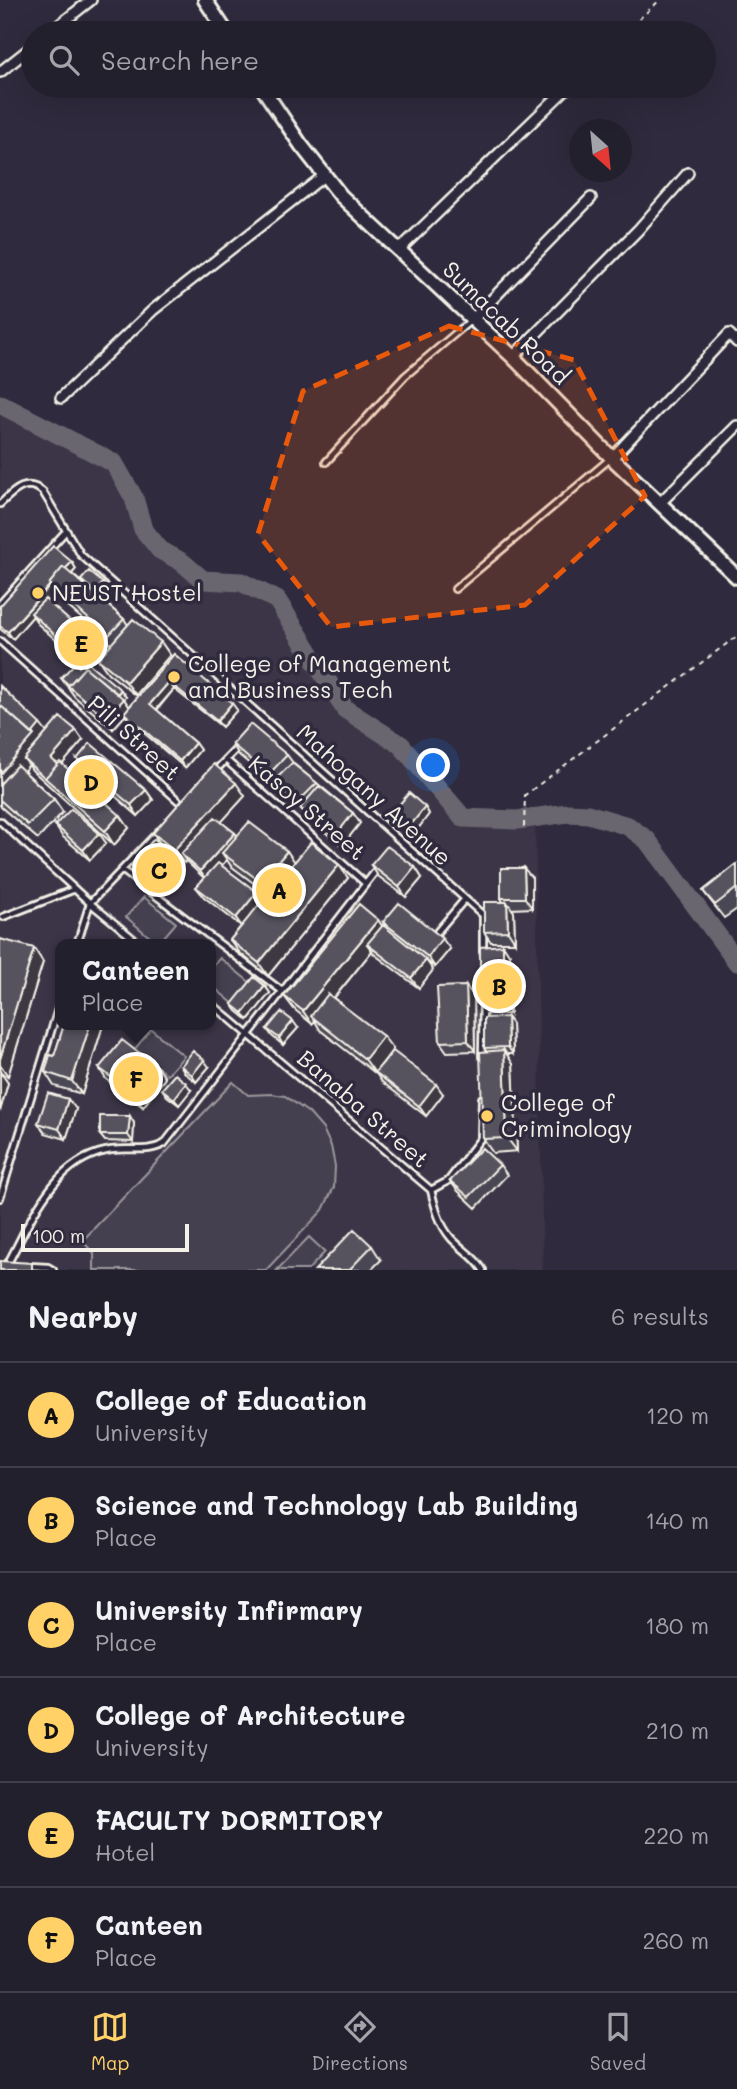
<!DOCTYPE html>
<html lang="en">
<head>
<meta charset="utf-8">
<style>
	body { margin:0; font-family:Mali,sans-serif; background:#2f2d3a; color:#f1f3f6 }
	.compass { position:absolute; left:569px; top:119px; width:63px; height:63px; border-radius:50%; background:#23202e; box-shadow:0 7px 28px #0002; rotate:153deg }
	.scale { position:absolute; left:21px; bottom:18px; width:168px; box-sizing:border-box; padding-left:7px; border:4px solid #f4f1e8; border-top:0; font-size:19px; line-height:24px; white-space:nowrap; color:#f4f1e8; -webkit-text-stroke:5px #2f2a3d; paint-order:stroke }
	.you { position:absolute; left:434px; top:766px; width:24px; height:24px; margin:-18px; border:5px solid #fff; border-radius:50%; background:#1a73e8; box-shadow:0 0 0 10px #1a73e833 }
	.badge { display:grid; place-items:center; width:46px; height:46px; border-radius:50%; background:#ffd166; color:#111; font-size:23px; font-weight:700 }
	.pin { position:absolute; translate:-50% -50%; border:4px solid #fff; box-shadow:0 2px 7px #0006 }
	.popup { position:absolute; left:55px; top:939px; width:161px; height:91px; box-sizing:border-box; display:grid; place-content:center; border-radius:14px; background:#23202e; filter:drop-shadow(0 2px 5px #0005); font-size:23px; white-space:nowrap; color:#a3a3aa }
	.popup b { font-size:26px; color:#f1f3f6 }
	.popup::after { content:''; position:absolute; left:50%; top:100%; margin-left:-14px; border:14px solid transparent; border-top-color:#23202e }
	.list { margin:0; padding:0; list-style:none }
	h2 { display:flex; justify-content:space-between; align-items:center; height:91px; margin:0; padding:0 28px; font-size:30px }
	h2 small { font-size:23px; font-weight:400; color:#a3a3aa }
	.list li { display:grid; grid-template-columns:46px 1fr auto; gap:21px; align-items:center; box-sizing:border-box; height:105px; padding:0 28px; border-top:2px solid #403e4a }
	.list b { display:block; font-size:26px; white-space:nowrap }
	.list p { margin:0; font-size:23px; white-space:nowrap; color:#a3a3aa }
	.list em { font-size:23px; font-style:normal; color:#a3a3aa }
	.icon { flex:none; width:38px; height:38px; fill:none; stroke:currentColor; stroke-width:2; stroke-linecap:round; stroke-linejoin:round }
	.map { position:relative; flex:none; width:737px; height:1270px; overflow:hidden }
	.search { position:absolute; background:#23202e; box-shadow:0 7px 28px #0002; left:21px; right:21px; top:21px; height:77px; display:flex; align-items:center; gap:18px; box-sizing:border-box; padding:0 24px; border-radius:38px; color:#a3a3aa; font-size:26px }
	.sheet { height:721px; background:#23202e }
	nav { display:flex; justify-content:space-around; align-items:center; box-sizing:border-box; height:98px; border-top:2px solid #403e4a; background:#23202e; font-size:19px; color:#a3a3aa }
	nav a { display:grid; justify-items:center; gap:4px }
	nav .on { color:#ffd166 }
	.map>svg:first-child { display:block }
</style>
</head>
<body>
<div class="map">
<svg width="737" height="1270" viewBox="0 0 737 1270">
	<rect width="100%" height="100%" fill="#2f2a3d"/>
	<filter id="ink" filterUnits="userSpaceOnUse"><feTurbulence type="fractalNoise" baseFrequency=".0143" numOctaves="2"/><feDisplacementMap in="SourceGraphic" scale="14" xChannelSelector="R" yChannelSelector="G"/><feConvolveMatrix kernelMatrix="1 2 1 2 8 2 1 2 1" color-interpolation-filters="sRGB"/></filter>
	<g filter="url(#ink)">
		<path fill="#3b3647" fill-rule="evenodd" d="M0,404L114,463L134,498L143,529L160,550L182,562L203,580L241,582L277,600L345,709L401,745L462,818L517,820L535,818L543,1270H0ZM61,944H211V1025H61Z"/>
		<path fill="#454050" stroke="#9c989c" stroke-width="2" d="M144,897L176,923L158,944L126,917Z
			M220,958L252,984L235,1005L211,985V968Z
			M151,1029L184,1056L167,1075L135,1049Z
			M233,1082L248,1095L271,1094L285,1096L309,1113L323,1129L331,1146L335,1166L334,1187L323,1210L266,1270H94V1253L82,1241Z
			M309,1237L325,1252L308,1270H277Z"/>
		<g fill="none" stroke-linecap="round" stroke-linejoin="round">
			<path stroke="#6a6670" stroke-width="19" d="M0,404L114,463L134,498L143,529L160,550L182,562L203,580L241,582L277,600L345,709L401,745L463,818L517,820L568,813L588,814L628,826L647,840L737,962"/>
			<defs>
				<path id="lane" d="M326,462L405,376L470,321
					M0,504C13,492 26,477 43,492L81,555L483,915V952
					M455,589L611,458
					M0,604L66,531
					M0,641L182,804
					M226,760L365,883
					M215,771L238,747
					M0,821L90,903L140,944
					M122,870L282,991
					M3,917L75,889
					M437,932L465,899
					M77,944L90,903L159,831
					M211,1003L431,1190L448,1181L481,1138L482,1098
					M482,1057L483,1003
					M431,1190C435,1207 439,1224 451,1238C462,1250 475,1256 483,1270
					M0,1198L61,999
					M7,1265C31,1221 52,1162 106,1151C125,1146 145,1154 164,1144L378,868
					M29,1266L48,1267L53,1270"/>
				<path id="street" d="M49,33L91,0
					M0,72L33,46
					M400,249L569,86
					M473,319L591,198
					M513,357L638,230L688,173
					M61,398L153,310L325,175
					M612,458L729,334L737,342
					M660,503L737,426"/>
				<path id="secondary" d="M205,0L227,33
					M261,86L301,145L341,196L513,357L612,458L737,577"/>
			</defs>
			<use href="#lane" stroke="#f4f1e8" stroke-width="10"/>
			<use href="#street" stroke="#f4f1e8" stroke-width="14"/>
			<use href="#secondary" stroke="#f4f1e8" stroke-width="18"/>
			<path stroke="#f4f1e8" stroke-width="2" stroke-dasharray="5 5" stroke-linecap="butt" d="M624,33L660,0
				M524,827L525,795L737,636"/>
			<use href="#lane" stroke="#2f2a3d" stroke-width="4.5"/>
			<use href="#street" stroke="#2f2a3d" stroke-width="9"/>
			<use href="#secondary" stroke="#2f2a3d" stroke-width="12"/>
		</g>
		<path fill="#4a4752" stroke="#f4f1e8" stroke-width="2" fill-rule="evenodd" d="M72,562L76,569L72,574L124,619L128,625L161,642L170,655L136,695L108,673L98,659L111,644L58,598L55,593L47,601L92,641L99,651L88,663L126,697L124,699L129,707L174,654L237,710L222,727L174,689L157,710L195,743L200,750L185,768L129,720L125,715L113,729L75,697L61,678L79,667L83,664L38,624L33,616L13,639L0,629V606Z
			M0,686L47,733L83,740L62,764L129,828L114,845L55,791L32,770L29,765L24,771L54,799L63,812L38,839L1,807L0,805Z
			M232,744L287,755L294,764L353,813L360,823L342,846L308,818L302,810L280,793L275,785L239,755Z
			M77,759L146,790L153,800L138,816L84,769Z
			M245,796L221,822L235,833L237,836L287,851L294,862L348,878L268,976L240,953L230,940L241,926L204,897L196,887L204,878L186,861L184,863L174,856L181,865L157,891L138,875L131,865L162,846L153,833ZM227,860L231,866L268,894L263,900L221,865Z
			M425,807L429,814L414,834L397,820L392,813Z
			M55,825L106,843L90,860L62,836Z
			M737,864V909L724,918L703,891Z
			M371,865L415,867L422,878L406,897L378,876Z
			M532,878V908L512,909L514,912L515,942H491L484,932L503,902L501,898Z
			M378,920L382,926L387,929L383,922L450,949L435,967L427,961L433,970L419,988L374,954L372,951L334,998L393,1049L376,1071L443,1094L426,1116L382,1082L375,1072V1073L320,1030L315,1021L312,1024L294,1009L284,996Z
			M0,939L43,962L8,1076L1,1074L8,1083L0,1111Z
			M510,956V1014H487L480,1004Z
			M265,986L270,993L248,1020L237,1011L232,1004Z
			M474,996L475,1051L447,1052L440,1042Z
			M507,1017L512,1024L513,1054H506L513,1064L517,1151L493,1153L483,1139L486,1051L484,1048Z
			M64,1025H103L82,1094L54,1086L45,1072L54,1056Z
			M298,1028L283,1045L272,1036L267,1029Z
			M181,1066L209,1067L196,1082L185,1073Z
			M99,1068H158L165,1078L143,1107L106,1079Z
			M162,1089L191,1090L179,1105L167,1096Z
			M76,1109L66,1139L45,1133L38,1123Z
			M134,1123L133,1142L105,1141L100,1135Z
			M500,1165L507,1175L476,1208L458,1191L450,1181Z
			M372,1246L381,1260L371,1270H315Z"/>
		<path fill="#3c3942" stroke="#f4f1e8" stroke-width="2" d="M72,562L76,569L56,591L50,585Z
			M103,583L106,586L97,595L95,592Z
			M50,586L55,593L34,616L31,613L33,616L13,639L8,632Z
			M92,641L99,651L85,666L78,656Z
			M161,642L170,655L136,695L126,682Z
			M169,682L174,689L155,711L150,704Z
			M121,690L126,697L124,699L131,709L113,729L106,718L117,695Z
			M232,703L237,710L222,727L217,721Z
			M40,724L48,734L24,759L29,765L4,793L0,787V774Z
			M76,730L83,740L60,767L51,759Z
			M195,743L200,750L185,768L180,761Z
			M236,783L245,796L187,860L181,854L186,861L184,863L174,850Z
			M146,790L153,800L138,816L131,805Z
			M425,807L429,814L414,834L409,827Z
			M353,813L360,823L342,846L335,836Z
			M120,815L129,828L114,845L105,831Z
			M99,833L106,843L90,860L83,850Z
			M235,833L242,843L222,853L227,860L207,881L200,871Z
			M287,851L297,865L271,895L261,882Z
			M174,855L181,865L157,891L150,881Z
			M339,865L348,878L268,976L259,963Z
			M415,867L422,878L406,897L399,887Z
			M524,868L532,878V908L525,898Z
			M257,892L264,902L243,928L236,918Z
			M507,902L514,912L515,942L508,931Z
			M378,920L387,933L367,944L372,951L316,1020L311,1016L315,1021L312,1024L303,1011Z
			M442,938L450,949L435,967L428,957Z
			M503,945L510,956V1014L503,1004Z
			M34,948L43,962L8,1076L0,1064V1059Z
			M426,960L433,970L419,988L411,978Z
			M265,986L270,993L248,1020L243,1013Z
			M466,986L474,996L475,1051L468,1041Z
			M507,1017L512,1024L513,1054L508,1047Z
			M293,1021L298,1028L283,1045L279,1038Z
			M90,1025H103L82,1094L72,1081Z
			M383,1036L393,1049L375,1073L365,1059Z
			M504,1050L513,1064L517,1151L507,1138Z
			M204,1060L209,1067L196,1082L192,1075Z
			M158,1068L165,1078L143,1107L136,1096Z
			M1,1073L8,1083L0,1111V1077Z
			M186,1083L191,1090L179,1105L174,1099Z
			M436,1084L443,1094L426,1116L419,1106Z
			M68,1099L76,1109L66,1139L59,1129Z
			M130,1116L134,1123L133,1142L128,1135Z"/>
		<path fill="#56525f" stroke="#f4f1e8" stroke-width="2" d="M53,546L72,562L65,569L63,567L49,584L50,585L8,632L0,626V606Z
			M63,567L124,619L108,636L49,584Z
			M89,571L103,583L95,592L81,580Z
			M45,599L92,641L78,656L31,613Z
			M133,619L161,642L126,682L98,659Z
			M174,654L232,703L217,721L169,682L150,704L195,743L180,761L124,713Z
			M86,661L121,690L117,694L85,667L69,685L61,678L75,663L79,667Z
			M85,667L124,699L106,718L68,686Z
			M0,686L40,724L32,734L0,705Z
			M0,705L34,735L0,774V740L1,738L0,737Z
			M60,717L76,730L51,759L58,764L45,778L46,779L24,759Z
			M250,724L287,755L268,775L232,744Z
			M90,743L146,790L131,805L77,759Z
			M60,762L120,815L105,831L45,778Z
			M292,763L317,783L298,802L273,782Z
			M214,764L236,783L174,850L153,833Z
			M17,765L54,799L28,825L0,800V784Z
			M319,786L353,813L335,836L300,808Z
			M409,793L425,807L409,827L392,813Z
			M71,809L99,833L83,850L55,825Z
			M215,817L235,833L200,871L181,854Z
			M249,822L287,851L261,882L222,853Z
			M154,839L174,855L150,881L131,865Z
			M311,842L339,865L259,963L230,940Z
			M387,846L415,867L399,887L371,865Z
			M218,863L257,892L236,918L196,887Z
			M737,864V888L715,905L703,891Z
			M501,868H524L525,898H501Z
			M484,902H507L508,931L484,932Z
			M399,903L442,938L428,957L383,922Z
			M359,904L378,920L303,1011L284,996Z
			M383,925L426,960L411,978L367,944Z
			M0,939L34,948L0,1059Z
			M503,945V1004H480V947Z
			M254,977L265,986L243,1013L232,1004Z
			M466,986L468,1041L440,1042L437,987Z
			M328,994L383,1036L365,1059L311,1016Z
			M281,1012L293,1021L279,1038L267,1029Z
			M507,1017L508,1047L484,1048V1018Z
			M64,1025H90L72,1081L45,1072L50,1055L54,1056Z
			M122,1040L158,1068L136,1096L99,1068Z
			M504,1050L507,1138L483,1139L480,1052Z
			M193,1051L204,1060L192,1075L181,1066Z
			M393,1051L436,1084L419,1106L375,1072Z
			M175,1074L186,1083L174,1099L162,1089Z
			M48,1093L68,1099L59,1129L38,1123Z
			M100,1116H130L128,1135H100Z
			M482,1148L500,1165L469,1197L450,1181Z
			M354,1229L372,1246L349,1270H315Z
			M0,1261L32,1263V1270H0Z"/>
	</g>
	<path fill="#e8590c" fill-opacity="0.2" stroke="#e8590c" stroke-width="5" stroke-dasharray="14 9" stroke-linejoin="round" d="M449,326L574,360L645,496L525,605L331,627L258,534L303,391Z"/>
	<g fill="#ffd166" stroke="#2f2a3d" stroke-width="2.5">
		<circle cx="38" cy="593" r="7"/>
		<circle cx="174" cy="677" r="7"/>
		<circle cx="487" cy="1116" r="7"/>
	</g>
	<g text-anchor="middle" stroke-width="7" stroke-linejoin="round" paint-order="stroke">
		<g font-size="23" fill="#f4f1e8" stroke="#2f2a3d">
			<text transform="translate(506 323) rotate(44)" y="8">Sumacab Road</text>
			<text transform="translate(134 738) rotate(42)" y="8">Pili Street</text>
			<text transform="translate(374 795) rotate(42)" y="8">Mahogany Avenue</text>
			<text transform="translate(307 808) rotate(41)" y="8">Kasoy Street</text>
			<text transform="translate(363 1109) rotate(41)" y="8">Banaba Street</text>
		</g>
		<g font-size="23" fill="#f4f1e8" stroke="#2f2a3d" text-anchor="start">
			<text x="52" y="601">NEUST Hostel</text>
			<text x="188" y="672">College of Management<tspan x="188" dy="26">and Business Tech</tspan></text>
			<text x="501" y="1111">College of<tspan x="501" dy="26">Criminology</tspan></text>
		</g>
	</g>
</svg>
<svg class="compass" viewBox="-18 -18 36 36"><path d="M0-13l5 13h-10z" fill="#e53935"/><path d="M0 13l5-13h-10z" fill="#a3a3aa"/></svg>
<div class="scale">100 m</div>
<div class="you"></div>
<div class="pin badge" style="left:279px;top:890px">A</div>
<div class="pin badge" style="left:499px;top:986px">B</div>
<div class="pin badge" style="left:159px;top:870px">C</div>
<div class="pin badge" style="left:91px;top:782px">D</div>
<div class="pin badge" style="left:81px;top:643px">E</div>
<div class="pin badge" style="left:136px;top:1079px">F</div>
<div class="popup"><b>Canteen</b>Place</div>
<div class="search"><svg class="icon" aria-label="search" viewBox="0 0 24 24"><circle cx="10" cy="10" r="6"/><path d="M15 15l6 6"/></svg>Search here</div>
</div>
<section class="sheet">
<h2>Nearby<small>6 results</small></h2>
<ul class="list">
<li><span class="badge">A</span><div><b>College of Education</b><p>University</p></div><em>120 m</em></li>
<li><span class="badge">B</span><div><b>Science and Technology Lab Building</b><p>Place</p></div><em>140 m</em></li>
<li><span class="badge">C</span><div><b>University Infirmary</b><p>Place</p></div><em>180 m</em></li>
<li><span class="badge">D</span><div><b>College of Architecture</b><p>University</p></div><em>210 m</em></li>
<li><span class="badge">E</span><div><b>FACULTY DORMITORY</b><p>Hotel</p></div><em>220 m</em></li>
<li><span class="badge">F</span><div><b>Canteen</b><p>Place</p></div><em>260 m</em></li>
</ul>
</section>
<nav>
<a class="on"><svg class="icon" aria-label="map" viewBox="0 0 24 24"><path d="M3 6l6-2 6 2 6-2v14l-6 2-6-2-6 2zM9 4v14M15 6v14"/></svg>Map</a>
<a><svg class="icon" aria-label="directions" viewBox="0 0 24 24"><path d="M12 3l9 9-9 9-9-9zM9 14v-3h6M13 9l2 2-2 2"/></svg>Directions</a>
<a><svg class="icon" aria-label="saved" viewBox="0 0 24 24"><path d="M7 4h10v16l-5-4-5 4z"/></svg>Saved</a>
</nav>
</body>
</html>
